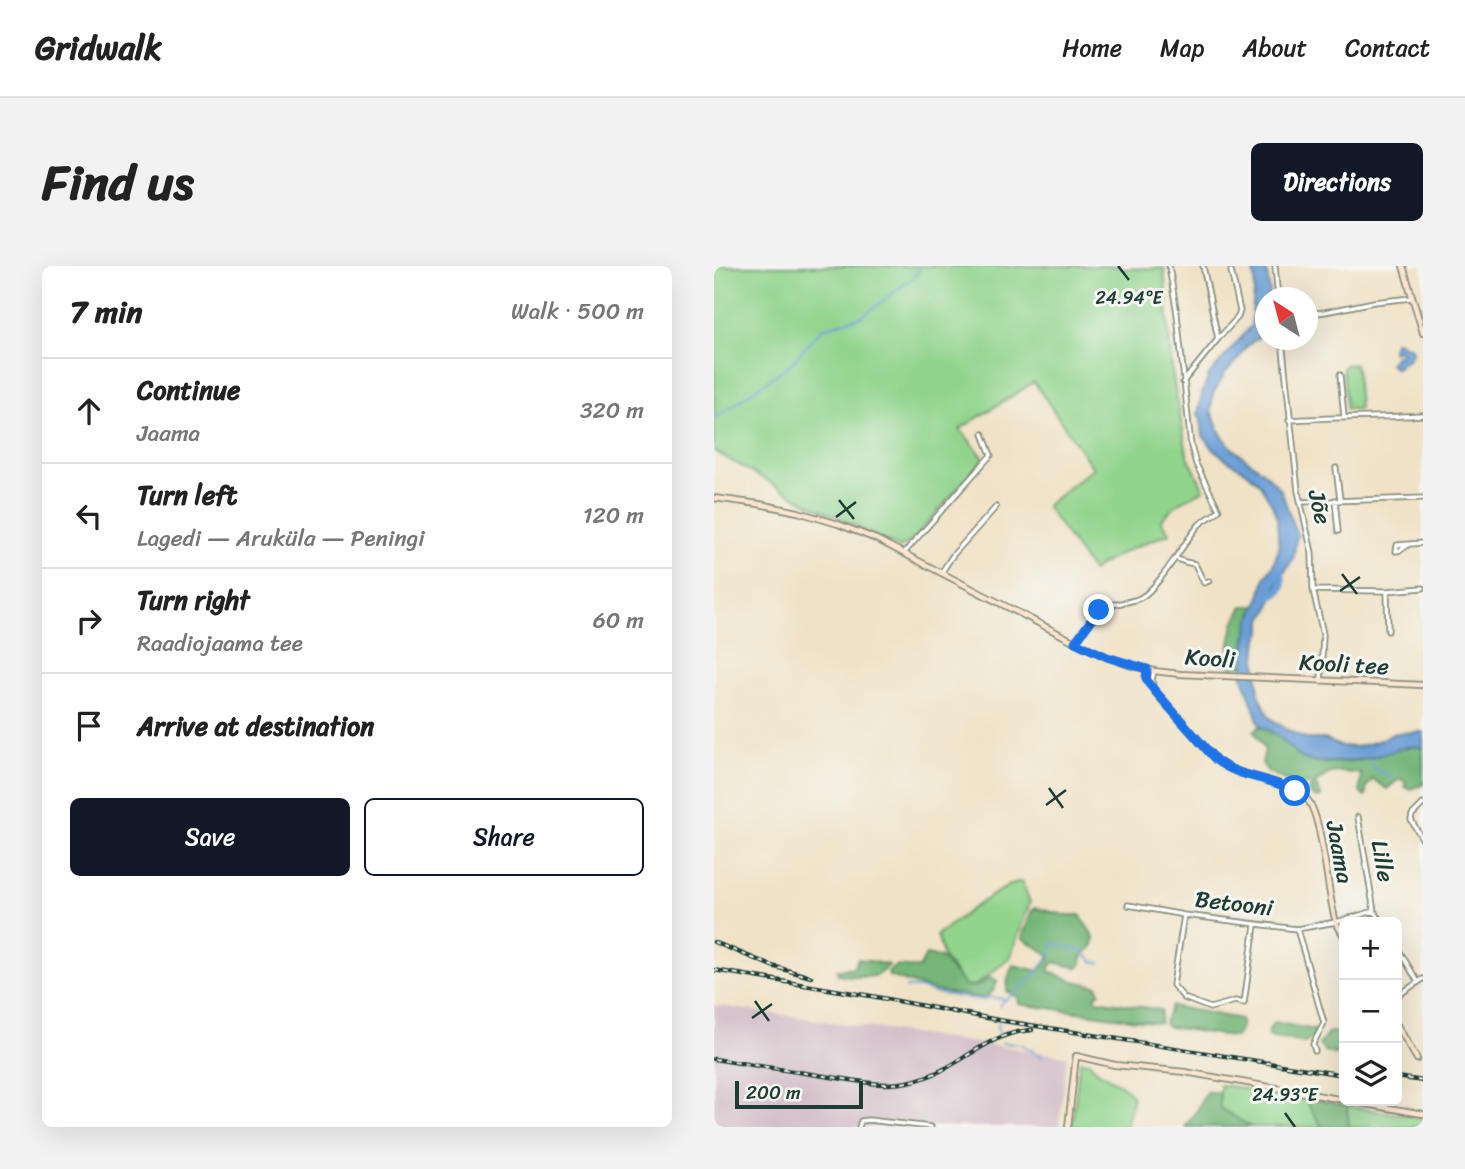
<!DOCTYPE html>
<html lang="en">
<head>
<meta charset="utf-8">
<style>
	body { margin:0; font-family:Sriracha,sans-serif; background:#f2f2f2; color:#222 }
	.controls { position:absolute; right:21px; bottom:21px; display:grid; overflow:hidden; border-radius:10px; box-shadow:0 7px 28px #0002 }
	.controls button { width:63px; height:63px; display:grid; place-items:center; padding:0; border:0; border-bottom:2px solid #e0e0e0; background:#fff; color:#222; font:35px sans-serif }
	.compass { position:absolute; left:541px; top:21px; width:63px; height:63px; border-radius:50%; background:#fff; box-shadow:0 7px 28px #0002; rotate:324deg }
	.scale { position:absolute; left:21px; bottom:18px; width:128px; box-sizing:border-box; padding-left:7px; border:4px solid #1f3d34; border-top:0; font-size:19px; line-height:24px; white-space:nowrap; color:#1f3d34; -webkit-text-stroke:5px #f6f6f2; paint-order:stroke }
	.stop { position:absolute; width:21px; height:21px; margin:-16px; border:5px solid #1a73e8; border-radius:50%; background:#fff }
	.stop.end { background:#1a73e8; border-color:#fff; box-shadow:0 2px 7px #0008 }
	.list { margin:0; padding:0; list-style:none }
	h2 { display:flex; justify-content:space-between; align-items:center; height:91px; margin:0; padding:0 28px; font-size:30px }
	h2 small { font-size:23px; font-weight:400; color:#767676 }
	.list li { display:grid; grid-template-columns:46px 1fr auto; gap:21px; align-items:center; box-sizing:border-box; height:105px; padding:0 28px; border-top:2px solid #e0e0e0 }
	.list b { display:block; font-size:26px; white-space:nowrap }
	.list p { margin:0; font-size:23px; white-space:nowrap; color:#767676 }
	.list em { font-size:23px; font-style:normal; color:#767676 }
	.actions { display:flex; gap:14px; padding:21px 28px }
	.actions a { flex:1; padding:16px 0; border:2px solid #111827; border-radius:10px; text-align:center; font-size:24px; color:#111827 }
	.actions .main { background:#111827; color:#fff }
	.icon { flex:none; width:38px; height:38px; fill:none; stroke:currentColor; stroke-width:2; stroke-linecap:round; stroke-linejoin:round }
	.map { position:relative; flex:none; width:709px; height:861px; overflow:hidden; border-radius:10px }
	header { display:flex; align-items:center; gap:42px; box-sizing:border-box; height:98px; padding:0 35px; background:#fff; border-bottom:2px solid #e0e0e0 }
	header strong { font-size:33px }
	nav { display:flex; gap:38px; margin-inline-start:auto; font-size:24px }
	.intro { display:flex; align-items:center; justify-content:space-between; box-sizing:border-box; height:168px; padding:0 42px }
	h1 { margin:0; font-size:49px }
	.button { padding:18px 32px; border-radius:10px; background:#111827; color:#fff; font-size:24px; font-weight:700 }
	main { display:flex; gap:42px; padding:0 42px }
	aside { flex:1; background:#fff; border-radius:10px; box-shadow:0 7px 28px #0002 }
	.map>svg:first-child { display:block }
</style>
</head>
<body>
<header>
<strong>Gridwalk</strong>
<nav><a>Home</a><a>Map</a><a>About</a><a>Contact</a></nav>
</header>
<div class="intro"><h1>Find us</h1><a class="button">Directions</a></div>
<main>
<aside>
<h2>7 min<small>Walk · 500 m</small></h2>
<ul class="list">
<li><svg class="icon" aria-label="ahead" viewBox="0 0 24 24"><path d="M12 20V5M6 11l6-6 6 6"/></svg><div><b>Continue</b><p>Jaama</p></div><em>320 m</em></li>
<li><svg class="icon" aria-label="left" viewBox="0 0 24 24"><path d="M17 20v-9H6M10 6l-5 5 5 5"/></svg><div><b>Turn left</b><p>Lagedi — Aruküla — Peningi</p></div><em>120 m</em></li>
<li><svg class="icon" aria-label="right" viewBox="0 0 24 24"><path d="M7 20v-9h11M14 6l5 5-5 5"/></svg><div><b>Turn right</b><p>Raadiojaama tee</p></div><em>60 m</em></li>
<li><svg class="icon" aria-label="arrive" viewBox="0 0 24 24"><path d="M6 21V4h12l-3 4 3 4H6"/></svg><div><b>Arrive at destination</b></div></li>
</ul>
<div class="actions"><a class="main">Save</a><a>Share</a></div>
</aside>
<div class="map">
<svg width="709" height="861" viewBox="0 0 709 861">
	<rect width="100%" height="100%" fill="#f6f6f2"/>
	<filter id="ink" filterUnits="userSpaceOnUse"><feTurbulence type="fractalNoise" baseFrequency=".0143" numOctaves="2"/><feDisplacementMap in="SourceGraphic" scale="14" xChannelSelector="R" yChannelSelector="G"/><feConvolveMatrix kernelMatrix="1 2 1 2 8 2 1 2 1" color-interpolation-filters="sRGB"/></filter>
	<filter id="wash" filterUnits="userSpaceOnUse"><feTurbulence type="fractalNoise" baseFrequency=".00686" numOctaves="4" result="noise"/><feDisplacementMap in="SourceGraphic" scale="28" xChannelSelector="R" yChannelSelector="G"/><feGaussianBlur stdDeviation="1.57" result="paint"/><feColorMatrix in="noise" values="0 0 0 0 0 0 0 0 0 0 0 0 0 0 0 0 0 1.4 0 .05"/><feComposite in="paint" operator="in"/></filter>
	<g filter="url(#wash)">
		<rect width="100%" height="100%" fill="#f0e2c6"/>
		<path fill="#d2bdc7" d="M0,739L353,790L345,861H3L0,853Z"/>
		<path fill="#91d48c" stroke="#588860" stroke-width="2" d="M0,0H407L408,3L450,2L458,106L473,188L490,224L463,238L447,254L456,267C429,278 401,288 378,305L332,240L379,202L320,116L246,163L270,192L196,277L185,282L84,232L0,185Z
			M641,98L642,101L645,143H632L629,102L631,99Z
			M303,616H308L316,636L296,692L255,724L230,693L223,669C248,650 274,629 303,616Z
			M366,795L375,796C386,812 408,814 419,831L412,861H358Z
			M506,819L590,831L608,861H537L506,842Z
			M633,840L709,852V861H635Z"/>
		<path fill="#74b678" stroke="#4a7a56" stroke-width="2" d="M529,340H541C535,359 529,377 531,398L519,402L512,399L520,357Z
			M546,460C551,463 556,465 561,468C574,477 585,491 602,495C615,498 638,496 651,493C670,490 690,476 709,482V519L696,523L691,521V515L685,513L673,523L659,513L652,521V530H649L646,526L647,508C625,506 618,501 601,518L607,529V531L602,532L596,527V518L593,517L587,521L554,506L548,497L551,484L540,465Z
			M321,642L351,649H366L380,672L379,680L367,692L368,698L364,702L340,696L335,703L336,706L360,715L383,720L386,726L381,731L383,734L447,744L446,757L305,738L304,731L293,725L294,712L299,699L325,705L337,690L308,672L317,646Z
			M212,689L227,692L251,720H264L272,713L277,711L283,715L280,724L271,732L221,725L175,710L174,706L182,700L205,702Z
			M144,693L175,699C164,716 142,711 124,708L123,704L140,701Z
			M457,740L526,753C529,759 526,767 521,771L455,761L450,758Z
			M560,756L600,764L602,766L600,771L591,777L559,771L554,770L556,762Z
			M615,766L630,767V790L612,786L605,779Z
			M492,826H506V842L537,861H471L484,843Z
			M590,831L633,840L635,861H608Z"/>
		<path fill="#6a9ed6" stroke="#446e85" stroke-width="2" d="M538,0H552L556,27L555,31L552,32L551,47L547,69L531,82L525,92L511,107L499,128L497,145L507,168L518,182L552,208L567,224L583,269L579,293L564,316L554,346L548,352V366L544,372L542,392L545,428L555,451L573,464L593,473H611L626,480L641,481L661,476L682,467L709,466V482C694,477 681,485 667,489C649,494 608,500 590,493C581,489 570,474 561,468C556,465 551,463 546,460L527,405L531,398L530,386L536,355L547,328L551,311L559,299L565,282L563,252L559,240L545,217L534,207L510,192L498,181L489,170L487,153L484,148L488,128L495,109L537,60L541,15Z
			M682,75L696,81L699,85L694,94L687,97L683,102H680L676,97L681,90L687,88V86L685,83L681,86L678,85L679,79Z"/>
		<g fill="none" stroke-linecap="round" stroke-linejoin="round">
			<path stroke="#6a9ed6" stroke-width="2" d="M707,38L709,46
				M0,153L78,97L99,72L109,62L149,50L201,10L207,0
				M654,493L661,503L676,510L679,514
				M192,722C202,721 211,722 220,727L269,734L275,731L290,733
				M286,740V737C302,728 323,709 333,693C336,689 338,682 340,677L368,685L379,695L386,697
				M284,756L283,762L285,767
				M288,777L307,778L329,791"/>
			<path stroke="#6a9ed6" stroke-width="8" d="M551,331C571,328 570,316 564,300"/>
		</g>
	</g>
	<g filter="url(#ink)">
		<g fill="none" stroke-linecap="round" stroke-linejoin="round">
			<defs>
				<path id="street" d="M561,0L564,32
					M594,48L611,46L660,36L698,32
					M504,73L524,51L526,45L517,5
					M568,74L584,225L598,287L599,324L609,368L607,415
					M626,109L630,151
					M469,116L504,73L489,0
					M575,154C620,151 664,152 709,149
					M622,202L626,234
					M621,234L624,265
					M586,236L709,232
					M694,279L687,284L682,285L683,279L709,277
					M190,287L277,189L269,168
					M461,292L471,296L481,298L490,317L495,315
					M227,307L239,289L282,241
					M599,324L673,325L709,322
					M673,325L674,365
					M361,376L389,340C400,338 415,337 426,332C444,323 469,278 484,260C490,253 499,251 505,244L482,198L477,180L463,48L455,0
					M433,403L432,412L440,425
					M439,423L438,414L440,405
					M709,538L698,549L697,554L709,574
					M644,551L660,645L667,656
					M414,639L470,649L583,663L622,656L660,645
					M470,649L459,719L470,732L496,742L521,735L530,737L541,659
					M583,663L610,757L599,778L601,785
					M683,681L704,716
					M683,730L709,713
					M145,861L147,855L154,854L217,861"/>
				<path id="secondary" d="M689,0L709,67
					M0,232L45,238L84,246L124,258L162,273L361,376L393,391L415,399L440,405L466,408L709,419
					M440,425L502,494C528,514 566,511 591,531C609,546 613,630 622,656C624,661 628,666 630,671
					M683,759L703,793
					M634,835L709,848
					M354,861L362,790L401,799L471,806L630,834"/>
			</defs>
			<use href="#street" stroke="#88907d" stroke-width="7"/>
			<use href="#secondary" stroke="#88907d" stroke-width="8"/>
			<use href="#street" stroke="#fff" stroke-width="3.5"/>
			<use href="#secondary" stroke="#fce5d0" stroke-width="4.5"/>
			<defs>
				<path id="rail" d="M0,676L58,700L97,711
					M0,704L157,730L284,754L630,809
					M0,793L156,817C184,821 210,814 234,801C262,785 285,766 318,764
					M683,811L709,815"/>
			</defs>
			<use href="#rail" stroke="#1f3d34" stroke-width="4.5"/>
			<use href="#rail" stroke="#f6f6f2" stroke-width="2" stroke-dasharray="5" stroke-linecap="butt"/>
		</g>
	</g>
	<g fill="none" stroke-linecap="round" stroke-linejoin="round" filter="url(#ink)">
		<path stroke="#1a73e8" stroke-width="9" d="M385,344L361,376L393,391L433,403L432,412L435,418L502,494C525,512 555,511 581,525"/>
	</g>
	<path fill="none" stroke="#1f3d34" stroke-width="2.5" d="M404,0L415,14M125,234L140,253M122,251L142,236M628,308L643,328M626,325L646,311M335,522L349,542M332,539L352,524M41,735L55,755M38,752L58,738M571,847L581,861"/>
	<g text-anchor="middle" stroke-width="6" stroke-linejoin="round" paint-order="stroke">
		<g font-size="23" fill="#1f3d34" stroke="#f6f6f2">
			<text transform="translate(606 241) rotate(77)" y="8">Jõe</text>
			<text transform="translate(496 392) rotate(4)" y="8">Kooli</text>
			<text transform="translate(630 398) rotate(3)" y="8">Kooli tee</text>
			<text transform="translate(626 586) rotate(79)" y="8">Jaama</text>
			<text transform="translate(669 595) rotate(80)" y="8">Lille</text>
			<text transform="translate(520 637) rotate(7)" y="8">Betooni</text>
		</g>
	</g>
	<g font-size="18" text-anchor="middle" fill="#1f3d34" stroke="#f6f6f2" stroke-width="6" stroke-linejoin="round" paint-order="stroke">
		<text x="415" y="38">24.94°E</text>
		<text x="571" y="835">24.93°E</text>
	</g>
</svg>
<div class="controls">
<button>+</button>
<button>−</button>
<button><svg class="icon" aria-label="layers" viewBox="0 0 24 24"><path d="M12 4l9 5-9 5-9-5zM3 14l9 5 9-5"/></svg></button>
</div>
<svg class="compass" viewBox="-18 -18 36 36"><path d="M0-13l5 13h-10z" fill="#e53935"/><path d="M0 13l5-13h-10z" fill="#767676"/></svg>
<div class="scale">200 m</div>
<div class="stop" style="left:581px;top:525px"></div>
<div class="stop end" style="left:385px;top:344px"></div>
</div>
</main>
</body>
</html>
